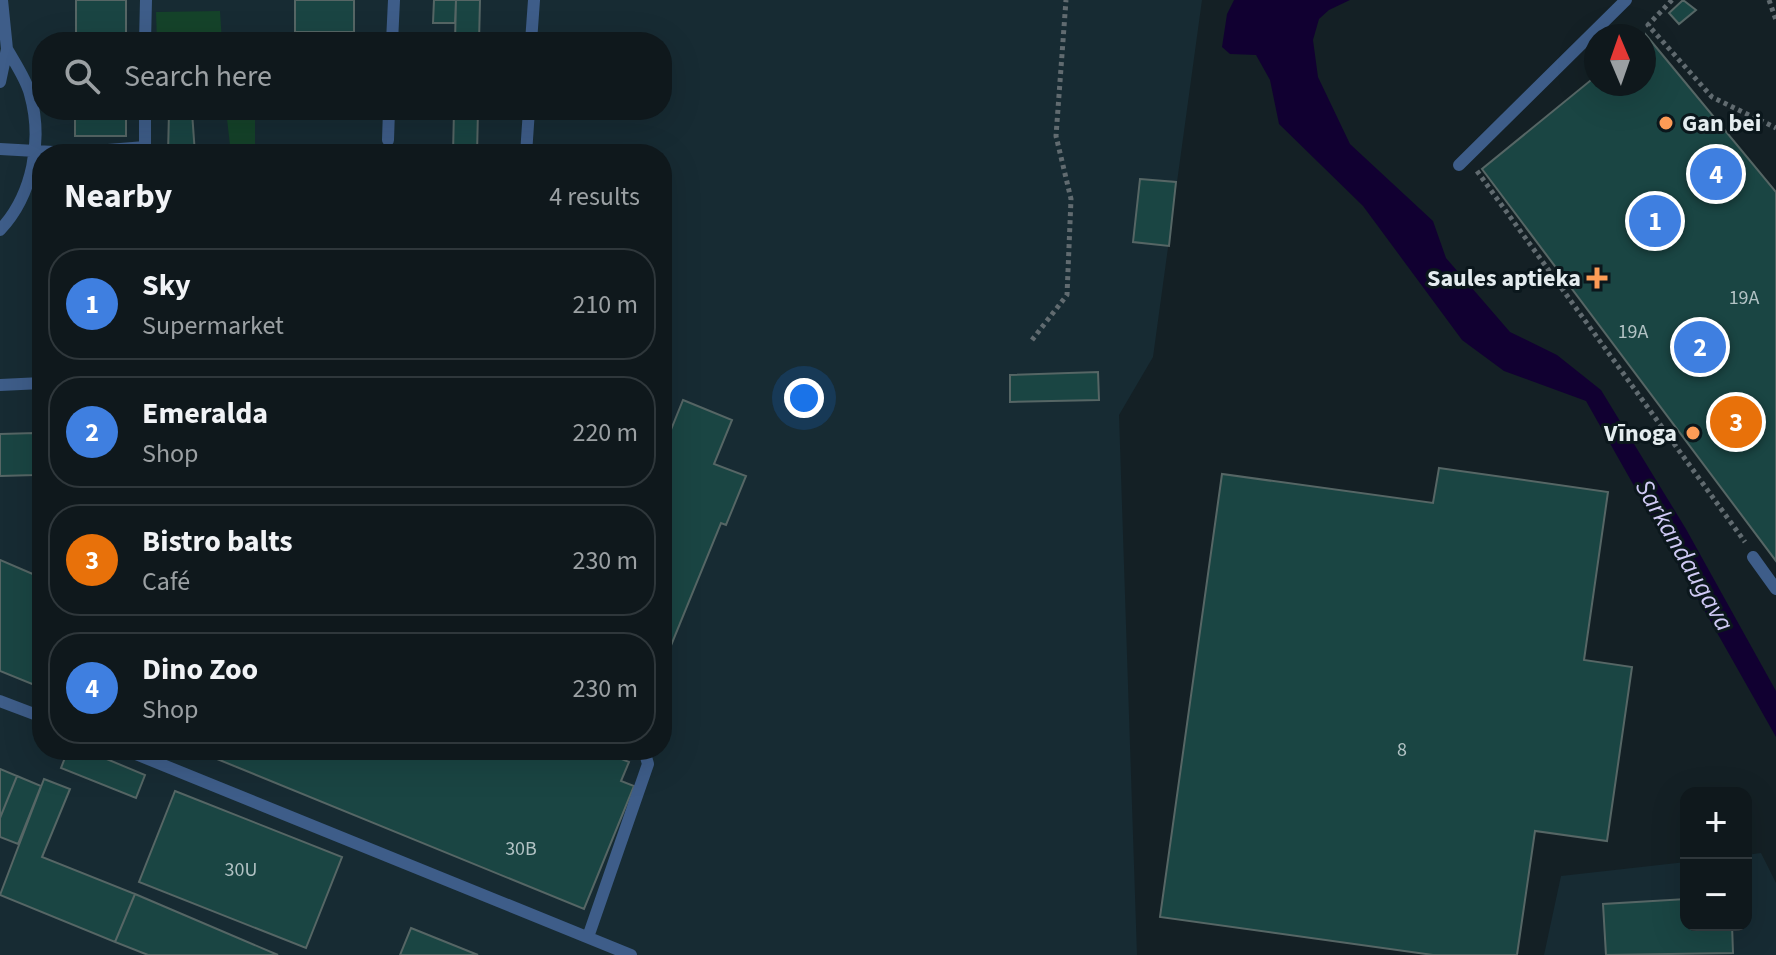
<!DOCTYPE html>
<html lang="en">
<head>
<meta charset="utf-8">
<style>
	body { margin:0; font-family:"Source Sans 3",sans-serif; background:#1d2529; color:#f1f3f6 }
	.controls { position:absolute; right:24px; bottom:24px; display:grid; overflow:hidden; border-radius:16px; box-shadow:0 8px 32px #0002 }
	.controls button { width:72px; height:72px; display:grid; place-items:center; padding:0; border:0; border-bottom:2px solid #2f373b; background:#0f181c; color:#f1f3f6; font:40px sans-serif }
	.compass { position:absolute; left:1584px; top:24px; width:72px; height:72px; border-radius:50%; background:#0f181c; box-shadow:0 8px 32px #0002; rotate:358deg }
	.you { position:absolute; left:804px; top:398px; width:28px; height:28px; margin:-20px; border:6px solid #fff; border-radius:50%; background:#1a73e8; box-shadow:0 0 0 12px #1a73e833 }
	.badge { display:grid; place-items:center; width:52px; height:52px; border-radius:50%; background:#fd9c56; color:#fff; font-size:26px; font-weight:700 }
	.pin { position:absolute; translate:-50% -50%; border:4px solid #fff; box-shadow:0 2px 8px #0006 }
	.list { margin:0; padding:0; list-style:none }
	h2 { display:flex; justify-content:space-between; align-items:center; height:104px; margin:0; padding:0 32px; font-size:34px }
	h2 small { font-size:26px; font-weight:400; color:#9ba0a3 }
	.list li { display:grid; grid-template-columns:52px 1fr auto; gap:24px; align-items:center; box-sizing:border-box; height:112px; margin:0 16px 16px; padding:0 16px; border:2px solid #2f373b; border-radius:32px }
	.list b { display:block; font-size:30px; white-space:nowrap }
	.list p { margin:0; font-size:26px; white-space:nowrap; color:#9ba0a3 }
	.list em { font-size:26px; font-style:normal; color:#9ba0a3 }
	.icon { flex:none; width:44px; height:44px; fill:none; stroke:currentColor; stroke-width:2; stroke-linecap:round; stroke-linejoin:round }
	.map { position:relative; flex:none; width:1776px; height:955px; overflow:hidden }
	.search { position:absolute; background:#0f181c; box-shadow:0 8px 32px #0002; left:32px; top:32px; width:640px; height:88px; display:flex; align-items:center; gap:20px; box-sizing:border-box; padding:0 28px; border-radius:32px; color:#9ba0a3; font-size:30px }
	.panel { position:absolute; background:#0f181c; box-shadow:0 8px 32px #0002; left:32px; top:144px; width:640px; height:616px; border-radius:32px }
	.map>svg:first-child { display:block }
</style>
</head>
<body>
<div class="map">
<svg width="1776" height="955" viewBox="0 0 1776 955">
	<rect width="100%" height="100%" fill="#142025"/>
	<path fill="#172b33" fill-rule="evenodd" d="M0,0H1202L1153,357L1119,415L1137,955H0ZM42,42H662V110H42ZM42,154H662V750H42Z
		M1761,853L1776,883V955H1544L1561,876L1686,862V925H1746V855Z"/>
	<path fill="#15432a" d="M220,11L222,42H157L156,12Z
		M226,110H255V154H231Z"/>
	<path fill="#110031" d="M1234,0H1350L1329,10L1319,19L1313,40L1318,77L1350,144L1433,221L1446,258L1510,332L1557,355L1601,390L1686,529L1776,691V737L1586,401L1504,371L1462,340L1363,206L1279,124L1270,80L1256,55L1230,54L1222,47L1227,14Z"/>
	<path fill="#1a4543" stroke="#566665" stroke-width="2" d="M76,0H126V42H76Z
		M295,0H354V32H295Z
		M434,0H456L455,23H433Z
		M456,0H480L479,42H455Z
		M1683,0L1696,10L1679,24L1669,13Z
		M1646,35L1776,192V561L1482,169L1596,76V84H1644Z
		M75,110H126V136H75Z
		M454,110H478L477,154H453Z
		M169,112H192L195,154H168Z
		M1140,179L1176,182L1169,246L1133,242Z
		M1098,372L1099,400L1010,402V375Z
		M683,400L732,420L714,464L746,476L726,525L721,523L670,648L662,645V452Z
		M35,433V475L0,476V434Z
		M1439,468L1608,492L1584,660L1632,667L1607,841L1535,831L1517,955H1433L1160,917L1222,474L1433,503Z
		M0,560L42,578V688L0,671Z
		M68,750H85L145,775L136,798L61,768Z
		M195,750H538L552,756L554,750H600L629,762L621,781L634,786L584,909Z
		M0,769L17,776L0,818Z
		M17,776L41,786L18,844L0,837V818Z
		M44,779L70,789L42,857L135,894L115,942L0,895Z
		M175,791L342,857L306,948L139,882Z
		M135,894L278,955H148L115,942Z
		M1686,899V925H1732L1733,953L1606,955L1603,904Z
		M411,928L478,955H400Z"/>
	<g fill="none" stroke-linecap="round" stroke-linejoin="round">
		<path stroke="#616b70" stroke-width="5" stroke-dasharray="4 4" stroke-linecap="butt" d="M1672,0L1648,25L1712,97L1776,128
			M1769,0L1776,20
			M1477,171L1745,542
			M1032,340L1067,295L1071,199L1056,136L1066,0"/>
		<path stroke="#3e5d89" stroke-width="12" d="M145,42L146,0
			M392,42L394,0
			M531,42L534,0
			M0,82L7,49L2,0
			M388,140L389,110
			M0,149L71,153L145,147V110
			M526,154L529,110
			M1459,165L1626,0
			M0,230C33,195 43,140 30,94C26,79 15,63 7,49
			M0,385L42,383
			M1753,557L1776,589
			M0,701L42,717
			M126,750L631,955
			M588,937L648,764L644,750"/>
	</g>
	<g fill="#fd9c56" stroke="#0b171c" stroke-width="3">
		<circle cx="1666" cy="123" r="8"/>
		<path d="M1593 266h8v8h8v8h-8v8h-8v-8h-8v-8h8z"/>
		<circle cx="1693" cy="433" r="8"/>
	</g>
	<g text-anchor="middle" stroke-width="6" stroke-linejoin="round" paint-order="stroke">
		<g font-size="20" fill="#b2c2c4">
			<text x="1744" y="304">19A</text>
			<text x="1633" y="338">19A</text>
			<text x="1402" y="756">8</text>
			<text x="521" y="855">30B</text>
			<text x="241" y="876">30U</text>
		</g>
		<g font-size="24" font-weight="bold" fill="#e4ecef" stroke="#0b171c" text-anchor="end">
			<text x="1682" y="131" text-anchor="start">Gan bei</text>
			<text x="1581" y="286">Saules aptieka</text>
			<text x="1677" y="441">Vīnoga</text>
		</g>
		<g font-size="26" font-style="italic" fill="#d0caf5" stroke="#0b171c">
			<text transform="translate(1685 555) rotate(60)" y="9">Sarkandaugava</text>
		</g>
	</g>
</svg>
<div class="controls">
<button>+</button>
<button>−</button>
</div>
<svg class="compass" viewBox="-18 -18 36 36"><path d="M0-13l5 13h-10z" fill="#e53935"/><path d="M0 13l5-13h-10z" fill="#9ba0a3"/></svg>
<div class="you"></div>
<div class="pin badge" style="left:1655px;top:221px;background:#3f7fe0">1</div>
<div class="pin badge" style="left:1700px;top:347px;background:#3f7fe0">2</div>
<div class="pin badge" style="left:1736px;top:422px;background:#e8710a">3</div>
<div class="pin badge" style="left:1716px;top:174px;background:#3f7fe0">4</div>
<div class="search"><svg class="icon" aria-label="search" viewBox="0 0 24 24"><circle cx="10" cy="10" r="6"/><path d="M15 15l6 6"/></svg>Search here</div>
<section class="panel">
<h2>Nearby<small>4 results</small></h2>
<ul class="list">
<li><span class="badge" style="background:#3f7fe0">1</span><div><b>Sky</b><p>Supermarket</p></div><em>210 m</em></li>
<li><span class="badge" style="background:#3f7fe0">2</span><div><b>Emeralda</b><p>Shop</p></div><em>220 m</em></li>
<li><span class="badge" style="background:#e8710a">3</span><div><b>Bistro balts</b><p>Café</p></div><em>230 m</em></li>
<li><span class="badge" style="background:#3f7fe0">4</span><div><b>Dino Zoo</b><p>Shop</p></div><em>230 m</em></li>
</ul>
</section>
</div>
</body>
</html>
